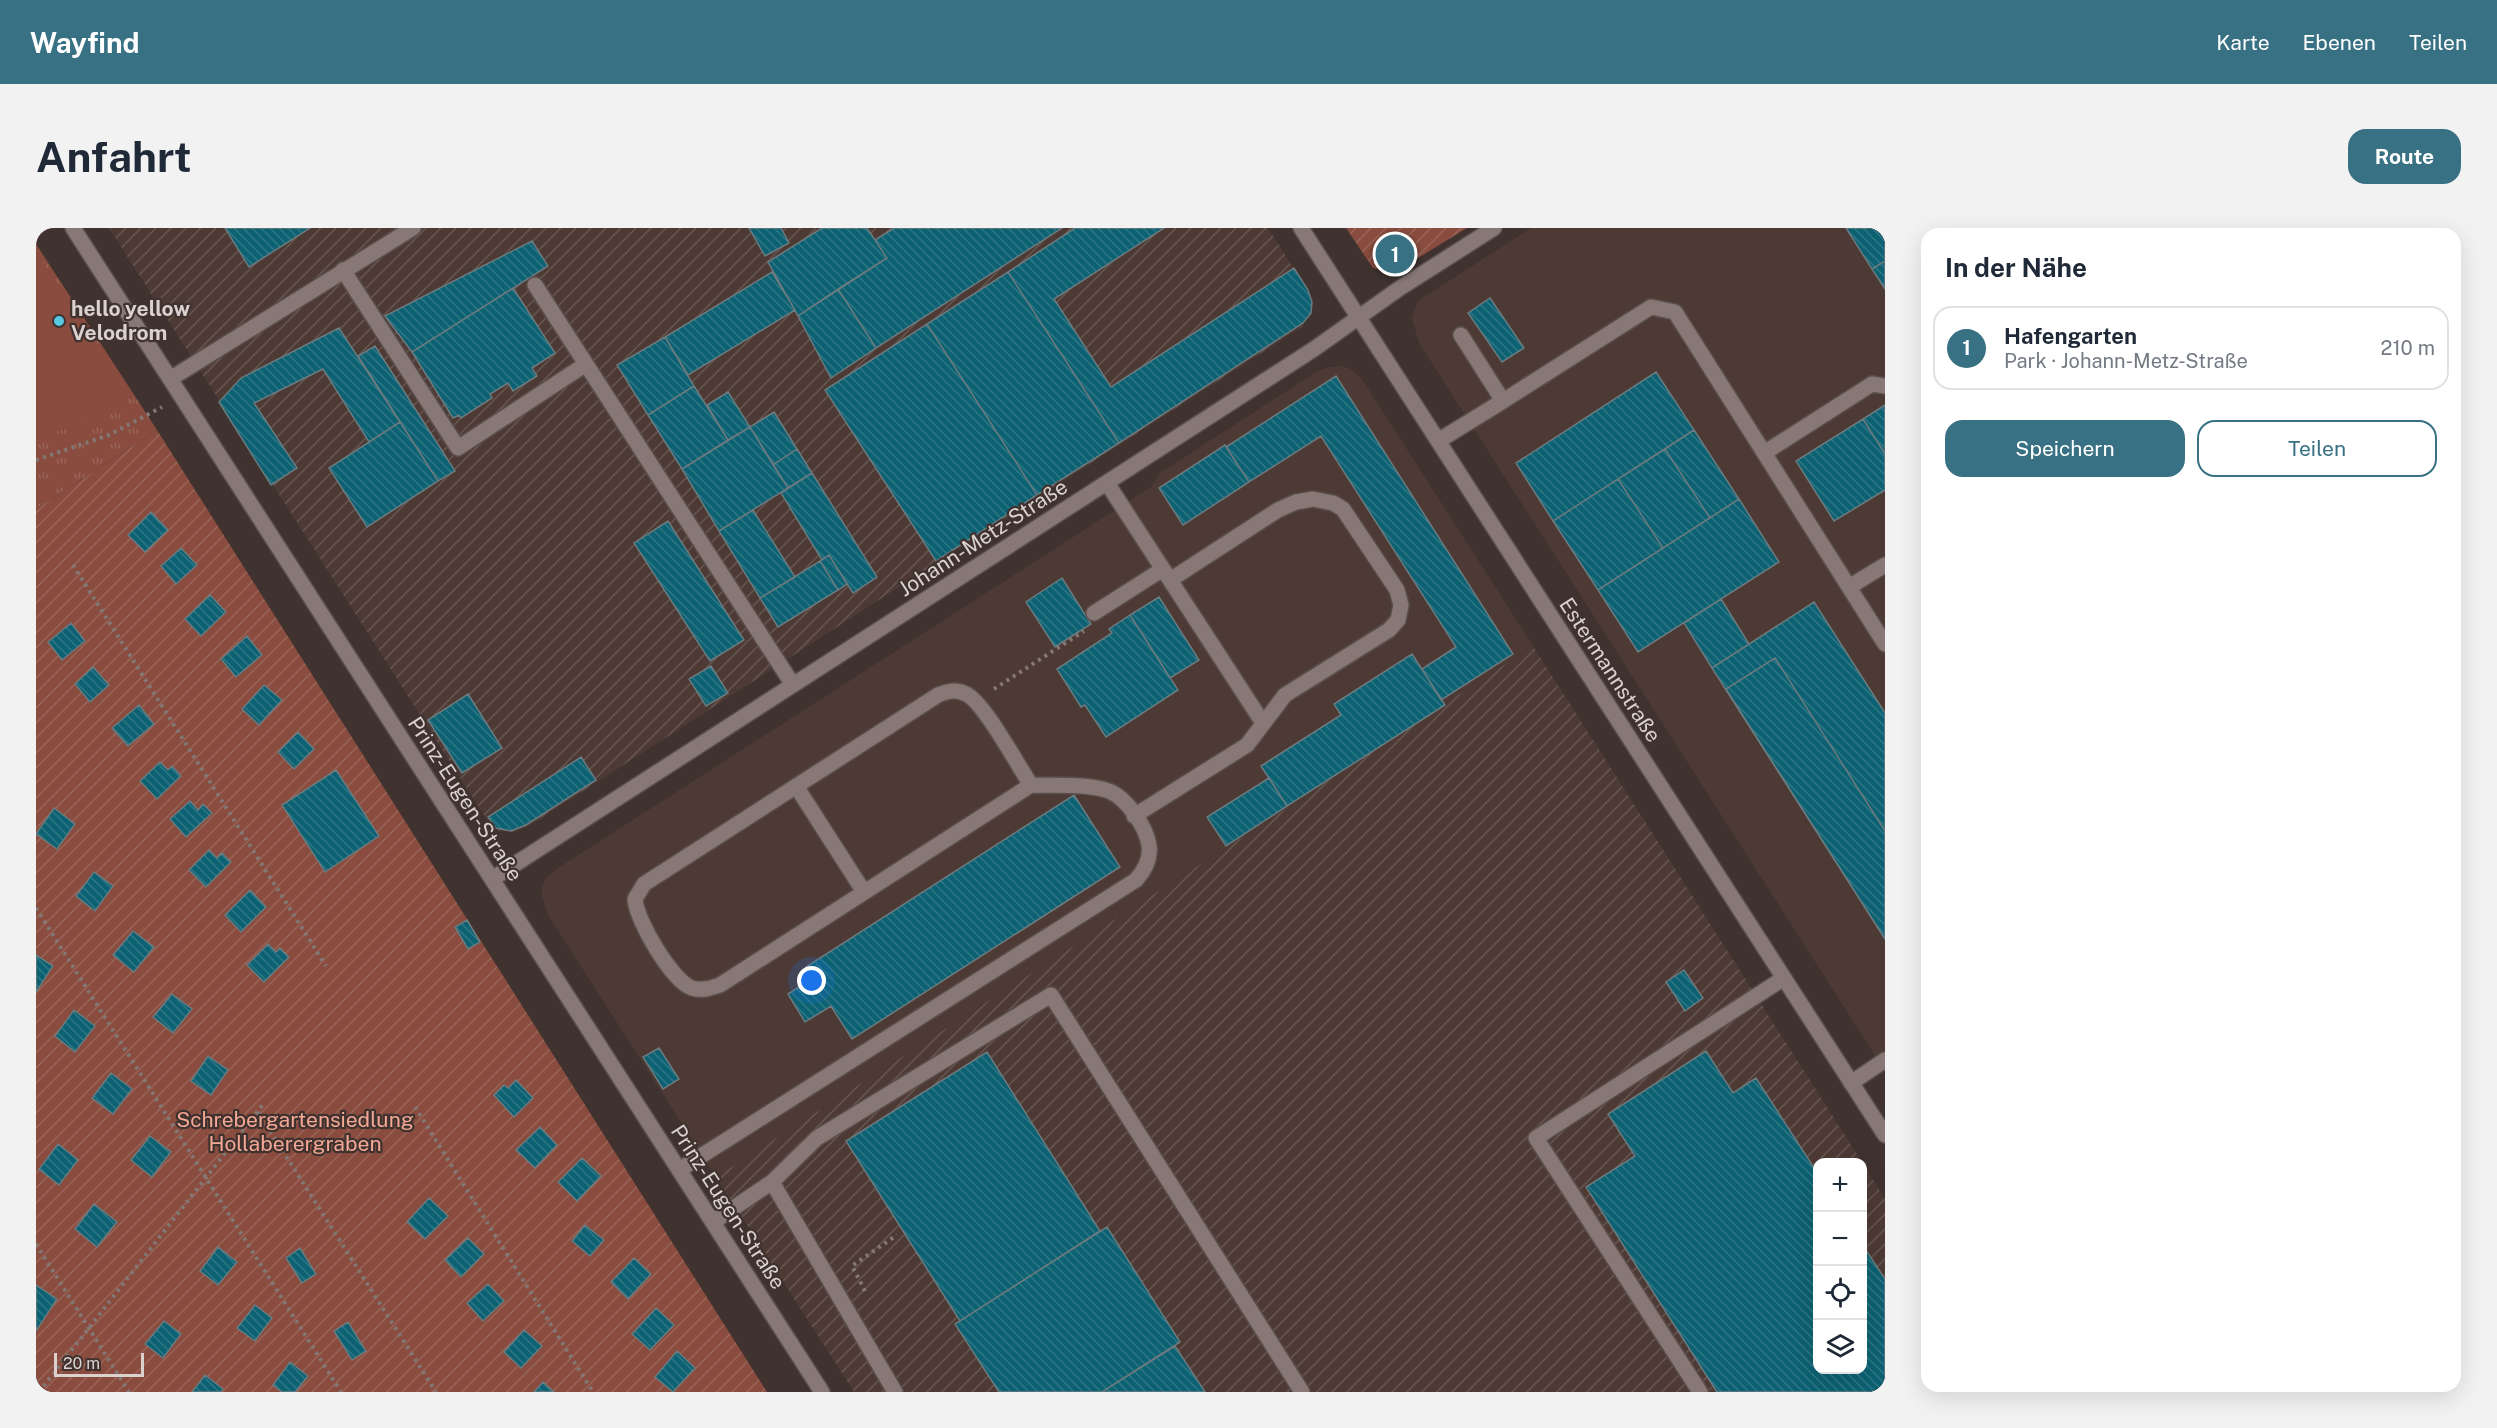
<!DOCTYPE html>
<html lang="de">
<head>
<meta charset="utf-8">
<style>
	body { margin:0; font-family:"Public Sans",sans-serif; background:#f2f2f3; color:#1f2937 }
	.controls { position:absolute; right:18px; bottom:18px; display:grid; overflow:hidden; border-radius:12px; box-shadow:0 6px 24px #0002 }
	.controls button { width:54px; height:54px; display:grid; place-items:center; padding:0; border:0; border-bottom:2px solid #e0e1e3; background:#fff; color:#1f2937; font:30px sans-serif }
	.scale { position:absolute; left:18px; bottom:15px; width:90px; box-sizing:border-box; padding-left:6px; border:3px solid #dbd2d0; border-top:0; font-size:16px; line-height:21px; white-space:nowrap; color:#dbd2d0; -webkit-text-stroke:4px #3f322f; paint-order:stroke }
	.you { position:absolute; left:776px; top:753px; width:21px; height:21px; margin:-15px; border:4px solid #fff; border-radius:50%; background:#1a73e8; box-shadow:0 0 0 9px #1a73e833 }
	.badge { display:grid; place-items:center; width:39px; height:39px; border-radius:50%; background:#397184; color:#fff; font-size:20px; font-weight:700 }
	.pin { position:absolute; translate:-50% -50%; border:3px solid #fff; box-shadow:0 2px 6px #0006 }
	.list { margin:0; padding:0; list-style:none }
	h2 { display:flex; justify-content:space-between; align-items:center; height:78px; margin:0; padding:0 24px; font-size:26px }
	h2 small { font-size:20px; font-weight:400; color:#747a83 }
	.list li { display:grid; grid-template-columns:39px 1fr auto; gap:18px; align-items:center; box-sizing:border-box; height:84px; margin:0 12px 12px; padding:0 12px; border:2px solid #e0e1e3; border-radius:18px }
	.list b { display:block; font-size:22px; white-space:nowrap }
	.list p { margin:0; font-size:20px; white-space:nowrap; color:#747a83 }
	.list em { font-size:20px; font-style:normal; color:#747a83 }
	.actions { display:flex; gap:12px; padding:18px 24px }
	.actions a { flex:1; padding:14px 0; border:2px solid #397184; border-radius:18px; text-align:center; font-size:21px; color:#397184 }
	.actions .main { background:#397184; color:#fff }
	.icon { flex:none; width:33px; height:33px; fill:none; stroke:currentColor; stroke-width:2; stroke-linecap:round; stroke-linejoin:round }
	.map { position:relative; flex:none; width:1849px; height:1164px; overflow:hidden; border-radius:18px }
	header { display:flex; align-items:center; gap:36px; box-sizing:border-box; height:84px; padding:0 30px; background:#397184; color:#fff }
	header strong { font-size:28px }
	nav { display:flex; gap:33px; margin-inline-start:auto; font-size:21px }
	.intro { display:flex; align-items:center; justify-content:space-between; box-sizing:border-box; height:144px; padding:0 36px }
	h1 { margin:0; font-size:42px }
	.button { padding:15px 27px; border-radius:18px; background:#397184; color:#fff; font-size:21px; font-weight:700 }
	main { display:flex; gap:36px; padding:0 36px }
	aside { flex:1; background:#fff; border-radius:18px; box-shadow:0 6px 24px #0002 }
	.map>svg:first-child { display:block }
</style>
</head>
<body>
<header>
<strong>Wayfind</strong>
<nav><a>Karte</a><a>Ebenen</a><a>Teilen</a></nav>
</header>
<div class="intro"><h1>Anfahrt</h1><a class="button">Route</a></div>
<main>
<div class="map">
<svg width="1849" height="1164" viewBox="0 0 1849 1164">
	<defs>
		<pattern id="industrial-furrows" width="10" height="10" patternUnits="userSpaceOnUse" patternTransform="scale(1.5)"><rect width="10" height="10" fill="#4e3a35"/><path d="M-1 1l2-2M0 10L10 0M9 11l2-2" fill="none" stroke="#675651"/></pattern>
		<pattern id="grass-tufts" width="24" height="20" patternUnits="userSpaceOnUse" patternTransform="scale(1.5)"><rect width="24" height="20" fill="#894c3e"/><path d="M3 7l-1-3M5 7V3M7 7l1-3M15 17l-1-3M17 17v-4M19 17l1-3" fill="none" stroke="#996559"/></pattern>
		<pattern id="garden-furrows" width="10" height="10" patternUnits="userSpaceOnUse" patternTransform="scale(1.5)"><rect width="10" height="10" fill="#894c3e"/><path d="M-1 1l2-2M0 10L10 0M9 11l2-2" fill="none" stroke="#996559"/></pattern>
		<pattern id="building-back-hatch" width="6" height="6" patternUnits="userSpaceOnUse" patternTransform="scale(1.5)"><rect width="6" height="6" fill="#0c6172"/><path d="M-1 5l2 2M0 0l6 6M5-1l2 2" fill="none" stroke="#2f7785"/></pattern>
	</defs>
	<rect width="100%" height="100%" fill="#3f322f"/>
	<path fill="#4e3a35" d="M1495,0H1849V843L1383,115L1376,90L1382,73Z
		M1304,138L1315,141L1326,151L1497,418L1233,592L680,949L512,687L506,668V658L510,650L519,642L1115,259L1124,245L1280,144L1293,139Z"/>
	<path fill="url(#industrial-furrows)" d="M73,0H1232L1267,55L1274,79L1266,99L493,598L476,604L463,603L453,595Z
		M1497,418L1826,934H1782V1142H1826L1827,936L1849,971V1164H818L680,949L1233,592Z"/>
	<path fill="url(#grass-tufts)" d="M0,16L121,202L0,281Z"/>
	<path fill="#894c3e" d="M0,24L90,162L35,198L0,212Z"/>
	<path fill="url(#garden-furrows)" d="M1310,0H1431L1359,44L1337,40Z
		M121,202L731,1164H0V281Z"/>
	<path fill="url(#building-back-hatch)" stroke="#6b7b7f" stroke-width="1.5" d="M189,0H274L213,39Z
		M713,0H745L753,15L729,28Z
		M786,0H831L851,30L762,88L732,34Z
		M858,0H1026L840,120L802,61L851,30L839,12Z
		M1039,0H1128L1018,71L1075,159L1258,40L1272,62L1276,74L1275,85L1267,95L1083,215L972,44Z
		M1810,0H1849V33L1836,41Z
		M496,13L512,38L376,124L349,88Z
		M1849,33V61L1836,41Z
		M736,44L759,82L652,147L629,109Z
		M972,44L1083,215L1001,267L891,96Z
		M477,60L519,125L496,140L501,148L477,163L472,155L454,166L456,170L425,190L423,187L417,190L376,124Z
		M802,61L840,120L795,150L762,88Z
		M1454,70L1488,120L1466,134L1432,85Z
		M891,96L1001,267L900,333L789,162Z
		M303,100L364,194L333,214L287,141L218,175L261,240L235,257L183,174L205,150Z
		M629,109L658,158L612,187L581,137Z
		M339,118L419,243L402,253L322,128Z
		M1620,144L1658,202L1517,293L1480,235Z
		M1300,148L1477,426L1405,472L1386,441L1420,419L1285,208L1213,254L1190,219Z
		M658,158L692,212L646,241L612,187Z
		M692,164L714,199L692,212L671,177Z
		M1849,177V226L1827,191Z
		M738,184L761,221L737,237L714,199Z
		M1827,191L1849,226V262L1798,293L1760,233Z
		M364,194L402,253L331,299L293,240Z
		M714,199L752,260L683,303L646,241Z
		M1658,202L1703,271L1674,290L1629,221Z
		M1189,217L1213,254L1147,297L1123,260Z
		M761,221L776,245L752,260L737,237Z
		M1629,221L1674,290L1627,320L1582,251Z
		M776,245L841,349L817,365L793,327L786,332L745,265Z
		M1582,251L1627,320L1562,362L1517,293Z
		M1703,271L1743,334L1602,424L1562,362Z
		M717,282L759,349L724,370L683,303Z
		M115,284L132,302L109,324L92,307Z
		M632,293L708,412L674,433L598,315Z
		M145,320L161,337L140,356L125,338Z
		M793,327L811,356L802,362L784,333Z
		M784,333L802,362L742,399L724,370Z
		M1026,350L1055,396L1019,419L990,374Z
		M174,367L190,384L165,408L149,391Z
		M1123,369L1163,432L1134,450L1094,387Z
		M1685,371L1713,416L1676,440L1648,395Z
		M1778,374L1849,485V711L1676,440Z
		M1094,387L1142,462L1070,509L1049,477L1045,479L1021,441L1076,405L1073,401Z
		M35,395L49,413L26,432L12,414Z
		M211,408L226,427L200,449L185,431Z
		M1376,426L1409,477L1251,578L1225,538L1305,487L1298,476Z
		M1739,430L1849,603V711L1690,461Z
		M675,438L692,465L670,478L653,451Z
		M57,439L73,457L54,474L39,456Z
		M228,457L246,472L223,497L206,481Z
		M432,466L466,520L426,545L392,492Z
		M103,477L118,496L92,518L76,500Z
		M262,504L278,521L258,541L242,524Z
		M545,529L560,552L490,597L475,603L460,600L452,589Z
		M124,534L132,542L136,538L145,548L121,571L104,553Z
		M300,542L343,608L289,644L246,577Z
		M1233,550L1251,578L1190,618L1171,589Z
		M1038,567L1084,639L816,811L795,778L769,794L752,766L777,750L770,739Z
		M154,573L162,582L167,576L176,585L150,609L134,591Z
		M18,580L39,596L21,621L0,606Z
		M173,622L181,630L186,625L195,634L170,659L153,642Z
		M58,644L77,658L59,683L40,668Z
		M214,662L230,679L205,704L189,687Z
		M431,692L444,714L432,721L419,699Z
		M97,703L118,719L98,744L77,727Z
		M232,716L240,724L244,720L253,729L228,754L211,737Z
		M0,727L17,738L0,764Z
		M1648,742L1667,770L1649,783L1630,754Z
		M136,766L156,781L137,805L117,789Z
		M38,782L59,798L39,824L19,808Z
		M623,820L643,851L627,861L607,829Z
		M1670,823L1697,865L1720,850L1782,946V1142H1826V1016L1849,1051V1164H1681L1550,959L1599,928L1572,886Z
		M951,824L1064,1003L924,1093L810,913Z
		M172,828L192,842L175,867L155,853Z
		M75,845L96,861L77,886L56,870Z
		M480,852L497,870L478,889L458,867L468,857L472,860Z
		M504,899L521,917L499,940L480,922Z
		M114,908L135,924L116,949L95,932Z
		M22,916L42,932L23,957L3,941Z
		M546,930L565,948L541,973L522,954Z
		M393,970L412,988L389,1011L371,994Z
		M58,976L81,994L61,1019L39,1001Z
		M549,997L568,1012L554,1028L536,1013Z
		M1071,999L1144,1114L1066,1164H963L919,1096Z
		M432,1010L448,1026L425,1049L409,1032Z
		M182,1019L201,1034L182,1057L164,1043Z
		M264,1020L280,1046L266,1055L250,1030Z
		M598,1030L615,1046L592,1071L575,1054Z
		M452,1056L468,1073L447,1093L431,1075Z
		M0,1057L21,1071L0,1103Z
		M219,1077L236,1090L219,1113L201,1100Z
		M620,1080L638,1097L614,1122L596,1106Z
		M128,1093L145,1106L127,1130L109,1116Z
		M312,1094L330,1123L316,1132L298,1103Z
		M488,1102L506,1118L485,1140L468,1124Z
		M1139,1118L1169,1164H1066Z
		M641,1123L659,1140L637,1164L619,1149Z
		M254,1134L272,1148L259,1164H246L237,1157Z
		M169,1147L187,1161L185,1164H156Z
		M507,1154L518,1164H498Z"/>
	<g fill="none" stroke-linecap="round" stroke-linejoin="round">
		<defs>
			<path id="minor" d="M37,0L786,1164
				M1265,0L1849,907
				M307,42L422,220L550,136
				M499,57L757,457
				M134,151L377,0
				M1467,173L1615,79L1639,84L1849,416
				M1402,213L1467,173L1425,107
				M1728,225L1836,156L1849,158
				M1071,255L1227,495
				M1813,359L1849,337
				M1058,385L1127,341
				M760,558L828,664
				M1098,588L1211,517L1249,467L1353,402L1362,392L1365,377L1361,362L1307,281L1297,275L1277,271L1260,274L1242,282L1134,352
				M456,651L1278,121L1364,60L1458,0
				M1815,855L1849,832
				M643,942L1100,652C1108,643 1115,631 1113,618C1111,600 1091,570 1073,563C1049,555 1020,558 995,557L684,757C675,760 666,763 656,760C636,753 600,692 599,671L608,656L902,467C912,463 920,461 930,466C948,474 982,538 995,557
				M736,954L859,1164
				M677,994L736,954L781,910L1015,767L1266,1164
				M1664,1164L1500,910L1748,750"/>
		</defs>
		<use href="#minor" stroke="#594e4b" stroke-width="18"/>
		<path stroke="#837875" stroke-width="4" stroke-dasharray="3 4.5" stroke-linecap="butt" d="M0,232L73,207L126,179
			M37,337L290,738
			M958,461L1048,403
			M0,680L305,1164
			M379,879L557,1164
			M222,884L400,1164
			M0,1016L93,1164
			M829,1063L816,1038L861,1007
			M3,1164L228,875"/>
		<use href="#minor" stroke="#887875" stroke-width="15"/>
	</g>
	<circle fill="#58c9e3" stroke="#3f322f" stroke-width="2" cx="23" cy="93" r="6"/>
	<g text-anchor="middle" stroke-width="4.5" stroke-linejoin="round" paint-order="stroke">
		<g font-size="21" font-weight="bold" fill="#dbd2d0" stroke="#3f322f" text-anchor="start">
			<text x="35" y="88">hello yellow<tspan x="35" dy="24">Velodrom</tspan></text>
		</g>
		<g font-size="21" fill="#dbd2d0" stroke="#3f322f">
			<text transform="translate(947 310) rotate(-33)" y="7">Johann-Metz-Straße</text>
			<text transform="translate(1574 442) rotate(57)" y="7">Estermannstraße</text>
			<text transform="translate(429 571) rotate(57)" y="7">Prinz-Eugen-Straße</text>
			<text transform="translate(692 979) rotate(57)" y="7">Prinz-Eugen-Straße</text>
		</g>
		<g font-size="21" fill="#f5a895" stroke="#3f322f">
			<text x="259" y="899">Schrebergartensiedlung<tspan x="259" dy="24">Hollaberergraben</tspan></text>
		</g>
	</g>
</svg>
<div class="controls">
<button>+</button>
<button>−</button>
<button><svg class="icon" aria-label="locate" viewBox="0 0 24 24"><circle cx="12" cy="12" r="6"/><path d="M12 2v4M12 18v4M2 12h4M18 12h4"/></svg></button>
<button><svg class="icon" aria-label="layers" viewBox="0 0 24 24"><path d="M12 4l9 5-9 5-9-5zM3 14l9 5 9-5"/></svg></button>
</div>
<div class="scale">20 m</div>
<div class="you"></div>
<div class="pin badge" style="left:1359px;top:26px">1</div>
</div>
<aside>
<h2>In der Nähe<small></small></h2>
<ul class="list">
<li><span class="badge">1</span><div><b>Hafengarten</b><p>Park · Johann-Metz-Straße</p></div><em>210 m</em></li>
</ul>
<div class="actions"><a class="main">Speichern</a><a>Teilen</a></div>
</aside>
</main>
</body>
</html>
